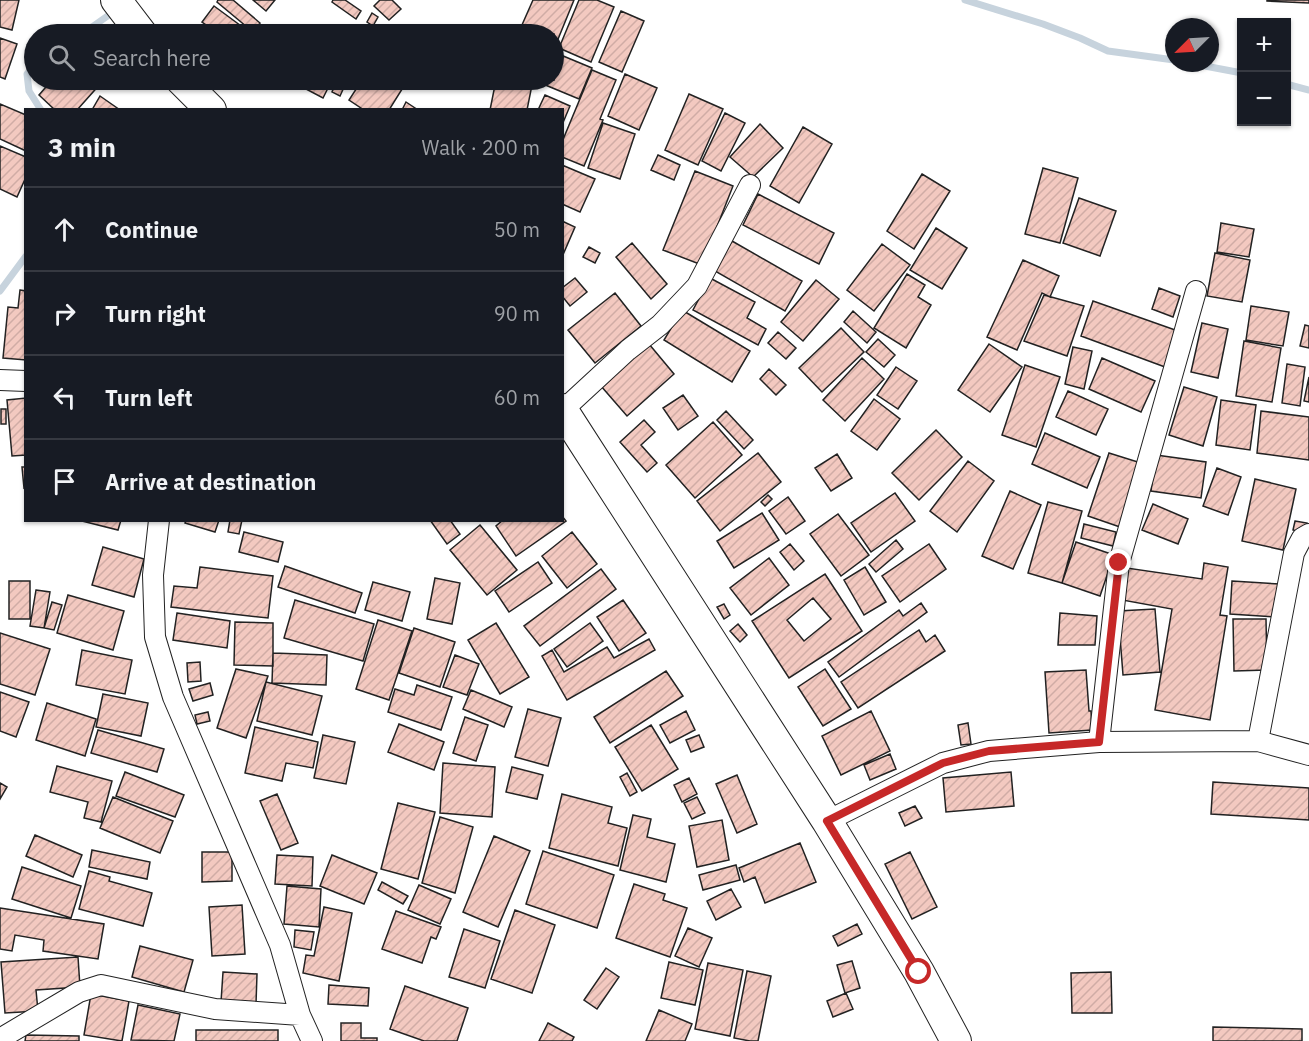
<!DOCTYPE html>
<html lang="en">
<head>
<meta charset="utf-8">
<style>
	body { margin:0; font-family:"IBM Plex Sans",sans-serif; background:#20242c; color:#f1f3f6 }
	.controls { position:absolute; right:18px; top:18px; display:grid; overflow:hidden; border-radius:0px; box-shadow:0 2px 4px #0004 }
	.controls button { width:54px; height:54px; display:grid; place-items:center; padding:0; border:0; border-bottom:2px solid #363941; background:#171b24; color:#f1f3f6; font:30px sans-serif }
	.compass { position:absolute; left:1165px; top:18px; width:54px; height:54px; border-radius:50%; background:#171b24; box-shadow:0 2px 4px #0004; rotate:246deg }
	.stop { position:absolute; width:18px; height:18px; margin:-14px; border:4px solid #c62828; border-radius:50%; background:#fff }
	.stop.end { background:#c62828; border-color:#fff; box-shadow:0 2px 6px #0008 }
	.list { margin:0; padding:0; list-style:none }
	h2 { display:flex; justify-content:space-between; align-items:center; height:78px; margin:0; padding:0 24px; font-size:26px }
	h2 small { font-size:20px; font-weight:400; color:#9ea1a6 }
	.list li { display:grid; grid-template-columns:39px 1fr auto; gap:18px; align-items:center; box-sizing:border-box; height:84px; padding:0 24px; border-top:2px solid #363941 }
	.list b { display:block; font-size:22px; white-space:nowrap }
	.list em { font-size:20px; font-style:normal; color:#9ea1a6 }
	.icon { flex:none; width:33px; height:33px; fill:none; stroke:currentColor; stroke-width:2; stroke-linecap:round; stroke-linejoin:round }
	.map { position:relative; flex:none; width:1309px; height:1041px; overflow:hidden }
	.search { position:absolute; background:#171b24; box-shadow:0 2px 4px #0004; left:24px; top:24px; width:540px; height:66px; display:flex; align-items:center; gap:15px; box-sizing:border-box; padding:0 21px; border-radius:33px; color:#9ea1a6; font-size:22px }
	.panel { position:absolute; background:#171b24; box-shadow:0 2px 4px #0004; left:24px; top:108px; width:540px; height:414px; border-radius:0px }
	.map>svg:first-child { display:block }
</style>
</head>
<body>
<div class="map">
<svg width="1309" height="1041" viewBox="0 0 1309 1041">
	<defs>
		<pattern id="building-hatch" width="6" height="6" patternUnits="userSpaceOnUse" patternTransform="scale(1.5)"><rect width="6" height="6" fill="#f3c9c0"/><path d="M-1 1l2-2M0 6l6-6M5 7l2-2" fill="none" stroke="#d0aca5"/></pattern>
	</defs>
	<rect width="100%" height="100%" fill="#fff"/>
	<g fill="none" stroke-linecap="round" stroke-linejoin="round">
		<path stroke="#c7d3dd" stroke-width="7" d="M965,0L1043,24L1080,38L1108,51L1174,60
			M78,34L92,27L116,10
			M1189,63L1242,73
			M34,66L27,74L29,91L41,110
			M1286,84L1309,90
			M0,291L26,256"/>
	</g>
	<path fill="url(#building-hatch)" stroke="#222" stroke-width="1.5" fill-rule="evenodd" d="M0,0H19L12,30L0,27Z
		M218,0H233L260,23L253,32L217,2Z
		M253,0H275L266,11Z
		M333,0H345L361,11L356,19L332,2Z
		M380,0H392L401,9L389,20L374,6Z
		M533,0H574L554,49V34H518Z
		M579,0H597L614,7L591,62L559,48Z
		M1267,0H1309V3L1267,1Z
		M214,6L252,34H219L202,22Z
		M621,11L644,21L622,72L599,62Z
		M372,13L378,17L373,26L367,22Z
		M0,38L17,44L5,79L0,77Z
		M556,53L592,68L579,99L543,84L545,80H554V59Z
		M592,70L616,80L600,119L603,120L584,166L562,157V142Z
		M625,74L657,88L639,130L608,116Z
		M52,80H97L101,83L77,110H55L39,95Z
		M289,80H332L323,98Z
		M362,80H394L404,86L389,110H364L349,100Z
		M496,80H533L527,110H490Z
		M336,82L345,85L340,96L332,92Z
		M689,94L723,109L698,165L665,150Z
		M545,95L570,106L562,125V110H538Z
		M100,96L120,110H92Z
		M406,102L418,110H402Z
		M0,104L26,115V151L0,139Z
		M725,113L745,123L721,171L702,161Z
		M603,123L635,134L620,179L588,168Z
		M760,124L783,148L753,177L730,157Z
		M803,127L832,144L799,203L770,186Z
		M0,146L26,157V177L17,197L0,189Z
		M658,155L680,165L674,180L651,170Z
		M562,165L595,179L580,212L562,204Z
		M1043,168L1078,178L1060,243L1025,234Z
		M695,171L733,186L702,265L663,250Z
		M922,174L950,191L914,249L887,231Z
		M758,194L834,233L819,264L743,225Z
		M1079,198L1116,211L1100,256L1063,243Z
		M562,221L575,227L562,257Z
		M1221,223L1254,229L1249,257L1217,252Z
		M936,228L967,248L942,289L910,270Z
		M732,241L802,281L785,311L715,271Z
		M632,243L667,284L651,299L616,257Z
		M882,244L910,265L874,311L847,290Z
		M589,247L600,253L595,263L583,257Z
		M1215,253L1250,260L1242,302L1207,296Z
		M1023,260L1059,276L1050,297L1042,293L1017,350L987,337Z
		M907,274L925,285L918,297L931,305L906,348L874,328Z
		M575,278L587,292L570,306L562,296V288Z
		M710,278L755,302L747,318L766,329L758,345L693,310Z
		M816,280L839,299L803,341L781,322Z
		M1159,288L1180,296L1173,317L1152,309Z
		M20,290L26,291V360L3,358L8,307L18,308Z
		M615,293L641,326L595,363L568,330Z
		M1044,295L1084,306L1067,356L1024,341Z
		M1093,301L1178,331L1165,367L1081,336Z
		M1251,306L1289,312L1283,346L1246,340Z
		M682,310L750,351L732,382L664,340Z
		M853,311L876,332L867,343L844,322Z
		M1202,323L1228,329L1218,378L1191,372Z
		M1305,325L1309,326V348L1300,346Z
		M841,328L864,352L822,392L799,368Z
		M778,332L796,348L786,359L768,343Z
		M878,339L895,355L884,367L866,352Z
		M1244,341L1281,348L1272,402L1236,396Z
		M649,344L674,374L627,416L601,386Z
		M989,344L1022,367L990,412L958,390Z
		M1073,347L1092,351L1084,389L1065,384Z
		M862,358L884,379L845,421L823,400Z
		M1102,358L1155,381L1141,412L1089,389Z
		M1287,364L1305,367L1300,406L1282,403Z
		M1025,365L1060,377L1036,447L1002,435Z
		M896,367L917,381L898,409L877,395Z
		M769,369L786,385L776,395L760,379Z
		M1309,377V402L1304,401Z
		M1184,387L1217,397L1203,446L1169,435Z
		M1068,391L1108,409L1096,435L1056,417Z
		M683,395L698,416L678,430L663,408Z
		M26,398V455L12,456L7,400Z
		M874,399L900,419L877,450L851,431Z
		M1221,400L1256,405L1250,450L1216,445Z
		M1,409H6V424H1Z
		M726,411L753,440L744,449L717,420Z
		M1261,411L1309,417V460L1257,453Z
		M644,420L655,432L641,445L657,463L647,472L620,442Z
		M713,422L742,455L695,498L666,465Z
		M936,430L962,457L919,500L892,473Z
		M1045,433L1100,457L1087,488L1032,464Z
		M758,453L781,482L720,531L697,501Z
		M1109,453L1141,463L1120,527L1088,516Z
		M837,454L852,478L831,491L815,468Z
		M1156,455L1206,462L1201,498L1151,491Z
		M968,461L994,481L957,532L930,511Z
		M22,467H26V487L24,488Z
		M1217,468L1241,477L1228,515L1203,506Z
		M1255,479L1296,489L1283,550L1242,541Z
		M1010,491L1041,505L1013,569L982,556Z
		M895,493L915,521L871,552L851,523Z
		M768,495L772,499L765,506L761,502Z
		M788,497L805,521L786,534L769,511Z
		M1048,502L1082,511L1062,583L1028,573Z
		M1153,504L1188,519L1178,544L1142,530Z
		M762,513L779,540L734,568L717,541Z
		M838,514L869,555L841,576L810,534Z
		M562,516L566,521L516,556L496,526L503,520H562Z
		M78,520H121L118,530Z
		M186,520H219L215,532L185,523Z
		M230,520H242L239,534L228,532Z
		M430,520H450L460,534L447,544Z
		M1295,521L1307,523L1305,533L1293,530Z
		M1084,524L1116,532L1113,546L1081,538Z
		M480,525L517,570L487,595L450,550Z
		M244,532L283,542L278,562L239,552Z
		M572,532L597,564L567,588L542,556Z
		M896,540L903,549L876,572L869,564Z
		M1076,542L1114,555L1100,596L1062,583Z
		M790,544L804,561L794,570L780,552Z
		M929,544L946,569L900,602L882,576Z
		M103,547L144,559L134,597L92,585Z
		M769,558L789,585L751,615L730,588Z
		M538,562L552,583L509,612L495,591Z
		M1204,563L1228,567L1220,615L1227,616L1210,720L1155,710L1172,609L1122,600L1127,568L1202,579Z
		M285,566L362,593L355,613L278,587Z
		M200,567L273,576L268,618L171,607L174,586L197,588Z
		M865,567L886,602L864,615L844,580Z
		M601,569L616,589L540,646L524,626Z
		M825,574L862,631L789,678L752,621ZM813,598L831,619L804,641L787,620Z
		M435,578L460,583L452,624L427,619Z
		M9,581H30V619H9Z
		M1232,581L1279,584L1276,617L1230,614Z
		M373,582L410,592L402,621L365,610Z
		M36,590L50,592L44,628L30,626Z
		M68,595L124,611L113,650L57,633Z
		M295,600L374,624L363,661L284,638Z
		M623,600L646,633L619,651L597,617Z
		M52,602L62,605L54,630L44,628Z
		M921,603L927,612L839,677L828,662L899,610L903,616Z
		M724,604L730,615L724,619L717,607Z
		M1155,609L1160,672L1123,675L1118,611Z
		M177,613L230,621L227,648L173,640Z
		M1060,613L1097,616L1095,645H1058Z
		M1233,619H1266L1267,670L1234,671Z
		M378,620L412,631L389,700L356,689Z
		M235,622L273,623V666L234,665Z
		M496,623L529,677L500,694L468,640Z
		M590,623L603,641L567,667L554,649Z
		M738,624L747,635L740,642L730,631Z
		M414,628L455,642L440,687L399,673Z
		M919,630L926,642L935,635L945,651L858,708L841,682Z
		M0,633L50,649L35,695L0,684Z
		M649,639L655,650L567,700L542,656L552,650L564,672L607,647L614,658Z
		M82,650L132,660L125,694L76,685Z
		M273,653L327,655L326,685L272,683Z
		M455,655L479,664L467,695L443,687Z
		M200,662L201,681L188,682L187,663Z
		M236,669L268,676L246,738L217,728Z
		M825,669L851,709L823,726L798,687Z
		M1086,670L1089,711H1091L1092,730L1049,733L1045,672Z
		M666,671L683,696L610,743L594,717Z
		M266,682L322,696L312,735L257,721Z
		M210,683L213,695L193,701L189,689Z
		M417,685L452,697L441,730L388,712L395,689L414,695Z
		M471,690L512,707L504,727L463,709Z
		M0,692L29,702L16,737L0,731Z
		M103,694L148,703L141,736L96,727Z
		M47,703L96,719L85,756L36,740Z
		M528,709L561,718L548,766L515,757Z
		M686,711L695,730L670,743L660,725Z
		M871,711L890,751L841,775L822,736Z
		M208,712L210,721L197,724L195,715Z
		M465,717L488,725L476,761L453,753Z
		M968,723L971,744L961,745L958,725Z
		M399,724L444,742L434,770L388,752Z
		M651,725L678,769L642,791L615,747Z
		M255,727L318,742L313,768L286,763L282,781L245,773Z
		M98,730L164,749L157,772L91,753Z
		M323,735L355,742L346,784L314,778Z
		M699,735L704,747L691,752L686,740Z
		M890,754L896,769L870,780L864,765Z
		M443,763L495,767L492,817L440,813Z
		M57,766L112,781L101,822L84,818L88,802L50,792Z
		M512,767L543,775L537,799L506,792Z
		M125,772L184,795L175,817L116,796Z
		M1011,772L1014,806L946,812L943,778Z
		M627,773L637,792L630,796L620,777Z
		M737,775L757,824L737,833L716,784Z
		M689,778L697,794L682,802L674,785Z
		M1213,782L1309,788V820L1211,814Z
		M0,783L7,787L0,799Z
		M277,794L298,843L281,850L260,801Z
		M562,794L612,807L608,823L627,828L618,866L549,848Z
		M113,797L173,821L160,853L100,828Z
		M697,797L705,813L692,819L684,803Z
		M398,803L435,812L418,879L381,869Z
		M915,806L922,818L905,826L899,813Z
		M633,815L651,819L647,837L675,844L666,882L620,870Z
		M440,817L473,827L455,893L422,883Z
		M722,820L729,860L697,867L689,826Z
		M35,835L82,855L73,877L26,856Z
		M494,836L530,851L498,927L463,912Z
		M800,843L816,882L765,903L755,877L744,882L739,868Z
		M92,850L150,862L147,879L89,867Z
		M543,851L614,875L597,928L526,904Z
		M202,852H232V881L202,882Z
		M910,852L937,907L912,919L885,864Z
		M277,855L313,857L312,886L275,884Z
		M332,855L377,873L364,904L320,886Z
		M736,865L740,880L703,890L699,875Z
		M22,867L81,886L71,918L12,899Z
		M89,871L110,877L109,881L152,893L143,926L79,909Z
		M382,882L408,896L403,904L378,890Z
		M634,884L665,894L663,900L687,908L670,957L616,938Z
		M419,885L451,899L440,924L408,910Z
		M287,886L321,889L319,927L284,924Z
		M731,889L741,907L716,920L707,901Z
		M242,905L245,954L212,956L209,907Z
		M324,907L352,913L339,981L303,973L306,955L314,956Z
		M0,908L104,924L98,959L43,951L44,940L15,935L12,951L0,949Z
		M515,910L555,925L532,993L491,979Z
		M396,911L441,927L436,939L431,937L422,963L382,949Z
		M857,924L862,934L838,946L833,936Z
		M688,928L712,938L699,967L675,956Z
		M464,929L500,941L485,988L449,977Z
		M295,930L314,932L311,950L294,947Z
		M140,946L193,960L184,992L132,977Z
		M78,957L80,987L36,990L38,1011L5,1013L1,962Z
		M852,961L860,988L845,993L837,965Z
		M669,962L703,970L695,1005L661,998Z
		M708,963L743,970L730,1036L695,1029Z
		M606,968L619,977L597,1009L584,1000Z
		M747,971L771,976L758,1041H750L734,1038Z
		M223,972L257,974L256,1004L221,1002Z
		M1111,972L1112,1013H1072L1071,973Z
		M329,985L369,988L368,1006L328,1004Z
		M405,986L468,1008L457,1041H424L390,1029Z
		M846,993L853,1009L833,1017L827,1001Z
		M91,994L129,1001L122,1041L84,1035Z
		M138,1005L180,1014L174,1041L131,1040Z
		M659,1010L692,1024L685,1041H646Z
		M341,1023H361V1038H377V1041H341Z
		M548,1023L574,1037L572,1041H539Z
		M1213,1027L1302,1029V1041H1213Z
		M196,1030H278V1041H196Z
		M26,1035L79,1036V1041H25Z"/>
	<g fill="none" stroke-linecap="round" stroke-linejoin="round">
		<defs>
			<path id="minor" d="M0,380L26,381
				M563,410L628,350L660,325L697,286L750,185
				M159,520L153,575L155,637L173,697L280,945L300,1015L312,1041
				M1258,741L1294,553L1302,538L1309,534
				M1099,742L1119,563L1196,291
				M827,821L943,763L989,751L1099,742L1258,741L1309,755
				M0,1041L3,1037L79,992L101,985L215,1009L300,1015"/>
			<path id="primary" d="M116,0L142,34
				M181,80L211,110
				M562,409L827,821L919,972L956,1041"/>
		</defs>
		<use href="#minor" stroke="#222" stroke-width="22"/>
		<use href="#primary" stroke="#222" stroke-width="32"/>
		<use href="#minor" stroke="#fff" stroke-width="20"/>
		<use href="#primary" stroke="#fff" stroke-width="30"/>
	</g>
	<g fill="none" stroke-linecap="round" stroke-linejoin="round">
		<path stroke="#c62828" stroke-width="8" d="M919,972L827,821L943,763L989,751L1099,742L1119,563"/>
	</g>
</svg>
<div class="controls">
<button>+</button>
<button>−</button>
</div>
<svg class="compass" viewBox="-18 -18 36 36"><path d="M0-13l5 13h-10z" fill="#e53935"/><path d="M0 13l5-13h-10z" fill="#9ea1a6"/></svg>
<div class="stop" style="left:919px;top:972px"></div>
<div class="stop end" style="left:1119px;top:563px"></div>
<div class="search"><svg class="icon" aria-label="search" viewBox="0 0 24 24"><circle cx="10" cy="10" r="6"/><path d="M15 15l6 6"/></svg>Search here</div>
<section class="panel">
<h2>3 min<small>Walk · 200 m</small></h2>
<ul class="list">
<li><svg class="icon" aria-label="ahead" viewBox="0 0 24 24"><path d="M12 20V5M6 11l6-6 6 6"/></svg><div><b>Continue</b></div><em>50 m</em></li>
<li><svg class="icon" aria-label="right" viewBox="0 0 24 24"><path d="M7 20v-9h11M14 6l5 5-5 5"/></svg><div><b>Turn right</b></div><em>90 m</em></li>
<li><svg class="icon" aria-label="left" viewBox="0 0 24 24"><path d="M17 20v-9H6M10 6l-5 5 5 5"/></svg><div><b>Turn left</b></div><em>60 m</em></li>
<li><svg class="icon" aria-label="arrive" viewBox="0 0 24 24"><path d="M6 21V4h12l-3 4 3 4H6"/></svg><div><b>Arrive at destination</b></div></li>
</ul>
</section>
</div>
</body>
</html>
